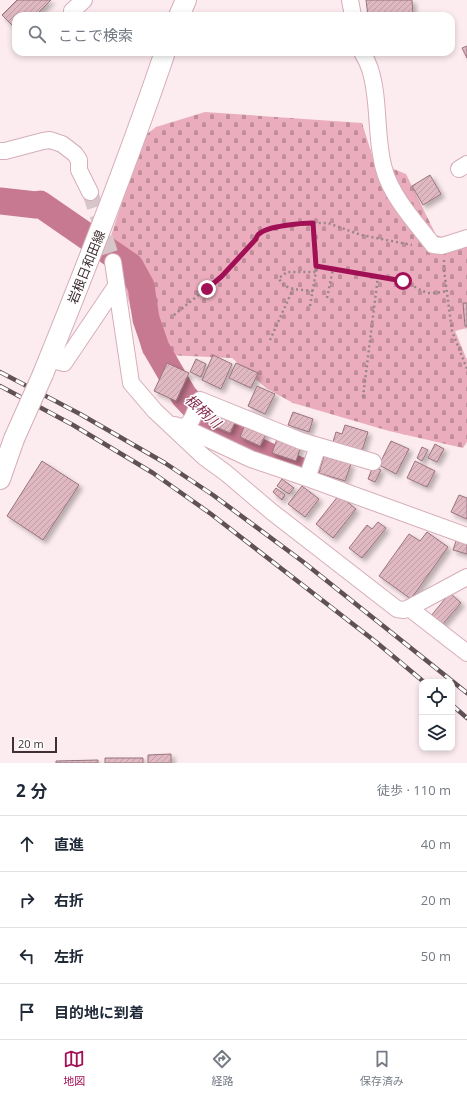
<!DOCTYPE html>
<html lang="ja">
<head>
<meta charset="utf-8">
<style>
	body { margin:0; font-family:"Open Sans","Noto Sans JP",sans-serif; background:#f6f6f7; color:#1f2937 }
	.controls { position:absolute; right:12px; bottom:12px; display:grid; overflow:hidden; border-radius:8px; box-shadow:0 2px 6px #0003 }
	.controls button { width:36px; height:36px; display:grid; place-items:center; padding:0; border:0; border-bottom:1px solid #e0e1e3; background:#fff; color:#1f2937; font:20px sans-serif }
	.scale { position:absolute; left:12px; bottom:10px; width:45px; box-sizing:border-box; padding-left:4px; border:2px solid #3f3034; border-top:0; font-size:11px; line-height:14px; white-space:nowrap; color:#3f3034; -webkit-text-stroke:3px #fff; paint-order:stroke }
	.stop { position:absolute; width:12px; height:12px; margin:-9px; border:3px solid #a10f54; border-radius:50%; background:#fff }
	.stop.end { background:#a10f54; border-color:#fff; box-shadow:0 1px 4px #0008 }
	.list { margin:0; padding:0; list-style:none }
	h2 { display:flex; justify-content:space-between; align-items:center; height:52px; margin:0; padding:0 16px; font-size:17px }
	h2 small { font-size:13px; font-weight:400; color:#747a83 }
	.list li { display:grid; grid-template-columns:26px 1fr auto; gap:12px; align-items:center; box-sizing:border-box; height:56px; padding:0 16px; border-top:1px solid #e0e1e3 }
	.list b { display:block; font-size:15px; white-space:nowrap }
	.list em { font-size:13px; font-style:normal; color:#747a83 }
	.icon { flex:none; width:22px; height:22px; fill:none; stroke:currentColor; stroke-width:2; stroke-linecap:round; stroke-linejoin:round }
	.map { position:relative; flex:none; width:467px; height:763px; overflow:hidden }
	.search { position:absolute; background:#fff; box-shadow:0 2px 6px #0003; left:12px; right:12px; top:12px; height:44px; display:flex; align-items:center; gap:10px; box-sizing:border-box; padding:0 14px; border-radius:12px; color:#747a83; font-size:15px }
	.sheet { height:276px; background:#fff }
	nav { display:flex; justify-content:space-around; align-items:center; box-sizing:border-box; height:56px; border-top:1px solid #e0e1e3; background:#fff; font-size:11px; color:#747a83 }
	nav a { display:grid; justify-items:center; gap:2px }
	nav .on { color:#a10f54 }
	.map>svg:first-child { display:block }
</style>
</head>
<body>
<div class="map">
<svg width="467" height="763" viewBox="0 0 467 763">
	<defs>
		<pattern id="cemetery-stones" width="16" height="16" patternUnits="userSpaceOnUse"><rect width="16" height="16" fill="#ebadbe"/><path d="M2 7V4a2 2 0 0 1 4 0v3zM10 15v-3a2 2 0 0 1 4 0v3z" fill="#c08d9b"/></pattern>
		<pattern id="building-hatch" width="6" height="6" patternUnits="userSpaceOnUse"><rect width="6" height="6" fill="#dfb8c2"/><path d="M-1 1l2-2M0 6l6-6M5 7l2-2" fill="none" stroke="#c09ea7"/></pattern>
		<filter id="shadow"><feDropShadow dx="3.5" dy="3.5" stdDeviation="2" flood-color="#0004"/></filter>
	</defs>
	<rect width="100%" height="100%" fill="#fcebef"/>
	<path fill="url(#cemetery-stones)" d="M205,112L362,123L374,161L406,174L436,235L467,245V328L455,331L467,360V442L463,448L389,431L293,403L266,388L232,358L143,354L111,236L143,137L156,127Z"/>
	<g fill="none" stroke-linecap="round" stroke-linejoin="round">
		<path stroke="#c77991" stroke-width="27" d="M0,201L36,205L40,204L130,266L141,286L146,319L156,348L184,396L202,415L247,446L298,470L304,471"/>
	</g>
	<path fill="url(#building-hatch)" stroke="#98747e" filter="url(#shadow)" d="M17,0H51L35,16H16V29L2,15Z
		M366,0H412L413,16H368Z
		M467,46V58L462,48Z
		M430,175L441,194L423,205L412,186Z
		M463,303H467V326H465Z
		M213,355L232,364L221,389L202,380Z
		M196,359L206,364L201,377L190,372Z
		M167,363L189,373L176,401L154,391Z
		M236,363L258,373L251,388L229,378Z
		M257,386L275,394L265,414L248,406Z
		M214,408L237,418L230,433L207,423Z
		M293,412L313,419L309,432L288,425Z
		M246,422L267,432L260,446L240,437Z
		M345,425L368,432L362,451L333,442L336,432L342,434Z
		M277,439L301,446L296,461L272,453Z
		M391,441L409,449L396,474L379,465Z
		M435,444L444,449L437,462L428,458Z
		M422,447L428,450L422,461L417,458Z
		M324,456L351,464L345,481L319,473Z
		M42,461L79,485L43,540L7,516Z
		M415,461L435,471L427,487L407,478Z
		M373,466L381,470L375,482L368,479Z
		M282,479L294,488L289,494L277,486Z
		M302,486L319,499L305,517L288,504Z
		M276,488L285,495L282,500L273,492Z
		M339,495L356,509L333,538L316,524Z
		M459,495L467,498V519L451,512Z
		M378,522L386,528L362,558L349,548L367,525L372,529Z
		M427,532L448,547L411,599L379,576L409,534L420,541Z
		M456,541L467,544V554L453,550Z
		M450,593L461,603L441,626L430,617Z
		M171,754V763H148V755Z
		M105,758H143V763H105Z
		M98,760V763H56V761Z"/>
	<g fill="none" stroke-linecap="round" stroke-linejoin="round">
		<path stroke="#d6c6ca" stroke-width="16" stroke-dasharray="16 8" stroke-linecap="butt" d="M90,192L113,262"/>
		<defs>
			<path id="minor" d="M350,0L353,16
				M72,11L84,0
				M362,52C365,57 368,63 370,69C380,100 375,137 384,169C391,196 416,223 433,245L442,246L467,238
				M0,151H5L43,141L50,140L62,144L75,154L79,160V170L90,192
				M459,169L467,164
				M113,262L131,383L155,411L204,457L226,473L272,512L397,609L404,610L409,608L467,577
				M49,359L64,363L116,286
				M174,425L185,428L251,459L307,478L467,536
				M185,428L192,419L200,400L301,441L373,462
				M307,478L318,446
				M409,608L467,653"/>
			<path id="major" d="M179,16L186,0
				M43,374C86,268 128,161 165,52
				M0,479L14,439"/>
		</defs>
		<use href="#minor" stroke="#d5aeb8" stroke-width="18"/>
		<use href="#major" stroke="#d5aeb8" stroke-width="22"/>
		<path stroke="#96868a" stroke-width="2.5" stroke-dasharray="2 3" stroke-linecap="butt" d="M444,260V270L452,331L467,369
			M317,266L403,281C413,284 420,292 430,293C436,293 442,292 447,291
			M313,291C301,289 283,291 279,278L287,272H316
			M327,298L333,269
			M310,306L317,266L313,223
			M174,315L222,276L256,239L258,234L270,228L305,223H328L361,235L412,245
			M270,340L293,289
			M363,397L378,276"/>
		<use href="#minor" stroke="#fff" stroke-width="16"/>
		<use href="#major" stroke="#fff" stroke-width="20"/>
		<defs>
			<path id="rail" d="M0,372L80,414L165,463L213,495L302,561L467,693
				M0,386L73,425L153,473L211,514L376,642L424,682
				M452,705L467,718"/>
		</defs>
		<use href="#rail" stroke="#605155" stroke-width="4.5"/>
		<use href="#rail" stroke="#fff" stroke-width="3" stroke-dasharray="9" stroke-linecap="butt"/>
		<defs>
			<path id="major-bridge" d="M14,439L43,374"/>
		</defs>
		<use href="#major-bridge" stroke="#d5aeb8" stroke-width="22" stroke-linecap="butt"/>
		<use href="#major-bridge" stroke="#fff" stroke-width="20"/>
	</g>
	<g fill="none" stroke-linecap="round" stroke-linejoin="round">
		<path stroke="#a10f54" stroke-width="5" d="M207,289L222,276L256,239C256,238 258,234 259,234C267,226 302,223 313,223L316,266L403,281"/>
	</g>
	<g text-anchor="middle" stroke-width="3" stroke-linejoin="round" paint-order="stroke">
		<g font-size="13" fill="#3f3034" stroke="#fff">
			<text transform="translate(86 267) rotate(-68)" y="5">岩根日和田線</text>
		</g>
		<g font-size="14" font-style="italic" fill="#84274b" stroke="#fff">
			<text transform="translate(203 411) rotate(42)" y="5">根柄川</text>
		</g>
	</g>
</svg>
<div class="controls">
<button><svg class="icon" aria-label="locate" viewBox="0 0 24 24"><circle cx="12" cy="12" r="6"/><path d="M12 2v4M12 18v4M2 12h4M18 12h4"/></svg></button>
<button><svg class="icon" aria-label="layers" viewBox="0 0 24 24"><path d="M12 4l9 5-9 5-9-5zM3 14l9 5 9-5"/></svg></button>
</div>
<div class="scale">20 m</div>
<div class="stop" style="left:403px;top:281px"></div>
<div class="stop end" style="left:207px;top:289px"></div>
<div class="search"><svg class="icon" aria-label="search" viewBox="0 0 24 24"><circle cx="10" cy="10" r="6"/><path d="M15 15l6 6"/></svg>ここで検索</div>
</div>
<section class="sheet">
<h2>2 分<small>徒歩 · 110 m</small></h2>
<ul class="list">
<li><svg class="icon" aria-label="ahead" viewBox="0 0 24 24"><path d="M12 20V5M6 11l6-6 6 6"/></svg><div><b>直進</b></div><em>40 m</em></li>
<li><svg class="icon" aria-label="right" viewBox="0 0 24 24"><path d="M7 20v-9h11M14 6l5 5-5 5"/></svg><div><b>右折</b></div><em>20 m</em></li>
<li><svg class="icon" aria-label="left" viewBox="0 0 24 24"><path d="M17 20v-9H6M10 6l-5 5 5 5"/></svg><div><b>左折</b></div><em>50 m</em></li>
<li><svg class="icon" aria-label="arrive" viewBox="0 0 24 24"><path d="M6 21V4h12l-3 4 3 4H6"/></svg><div><b>目的地に到着</b></div></li>
</ul>
</section>
<nav>
<a class="on"><svg class="icon" aria-label="map" viewBox="0 0 24 24"><path d="M3 6l6-2 6 2 6-2v14l-6 2-6-2-6 2zM9 4v14M15 6v14"/></svg>地図</a>
<a><svg class="icon" aria-label="directions" viewBox="0 0 24 24"><path d="M12 3l9 9-9 9-9-9zM9 14v-3h6M13 9l2 2-2 2"/></svg>経路</a>
<a><svg class="icon" aria-label="saved" viewBox="0 0 24 24"><path d="M7 4h10v16l-5-4-5 4z"/></svg>保存済み</a>
</nav>
</body>
</html>
